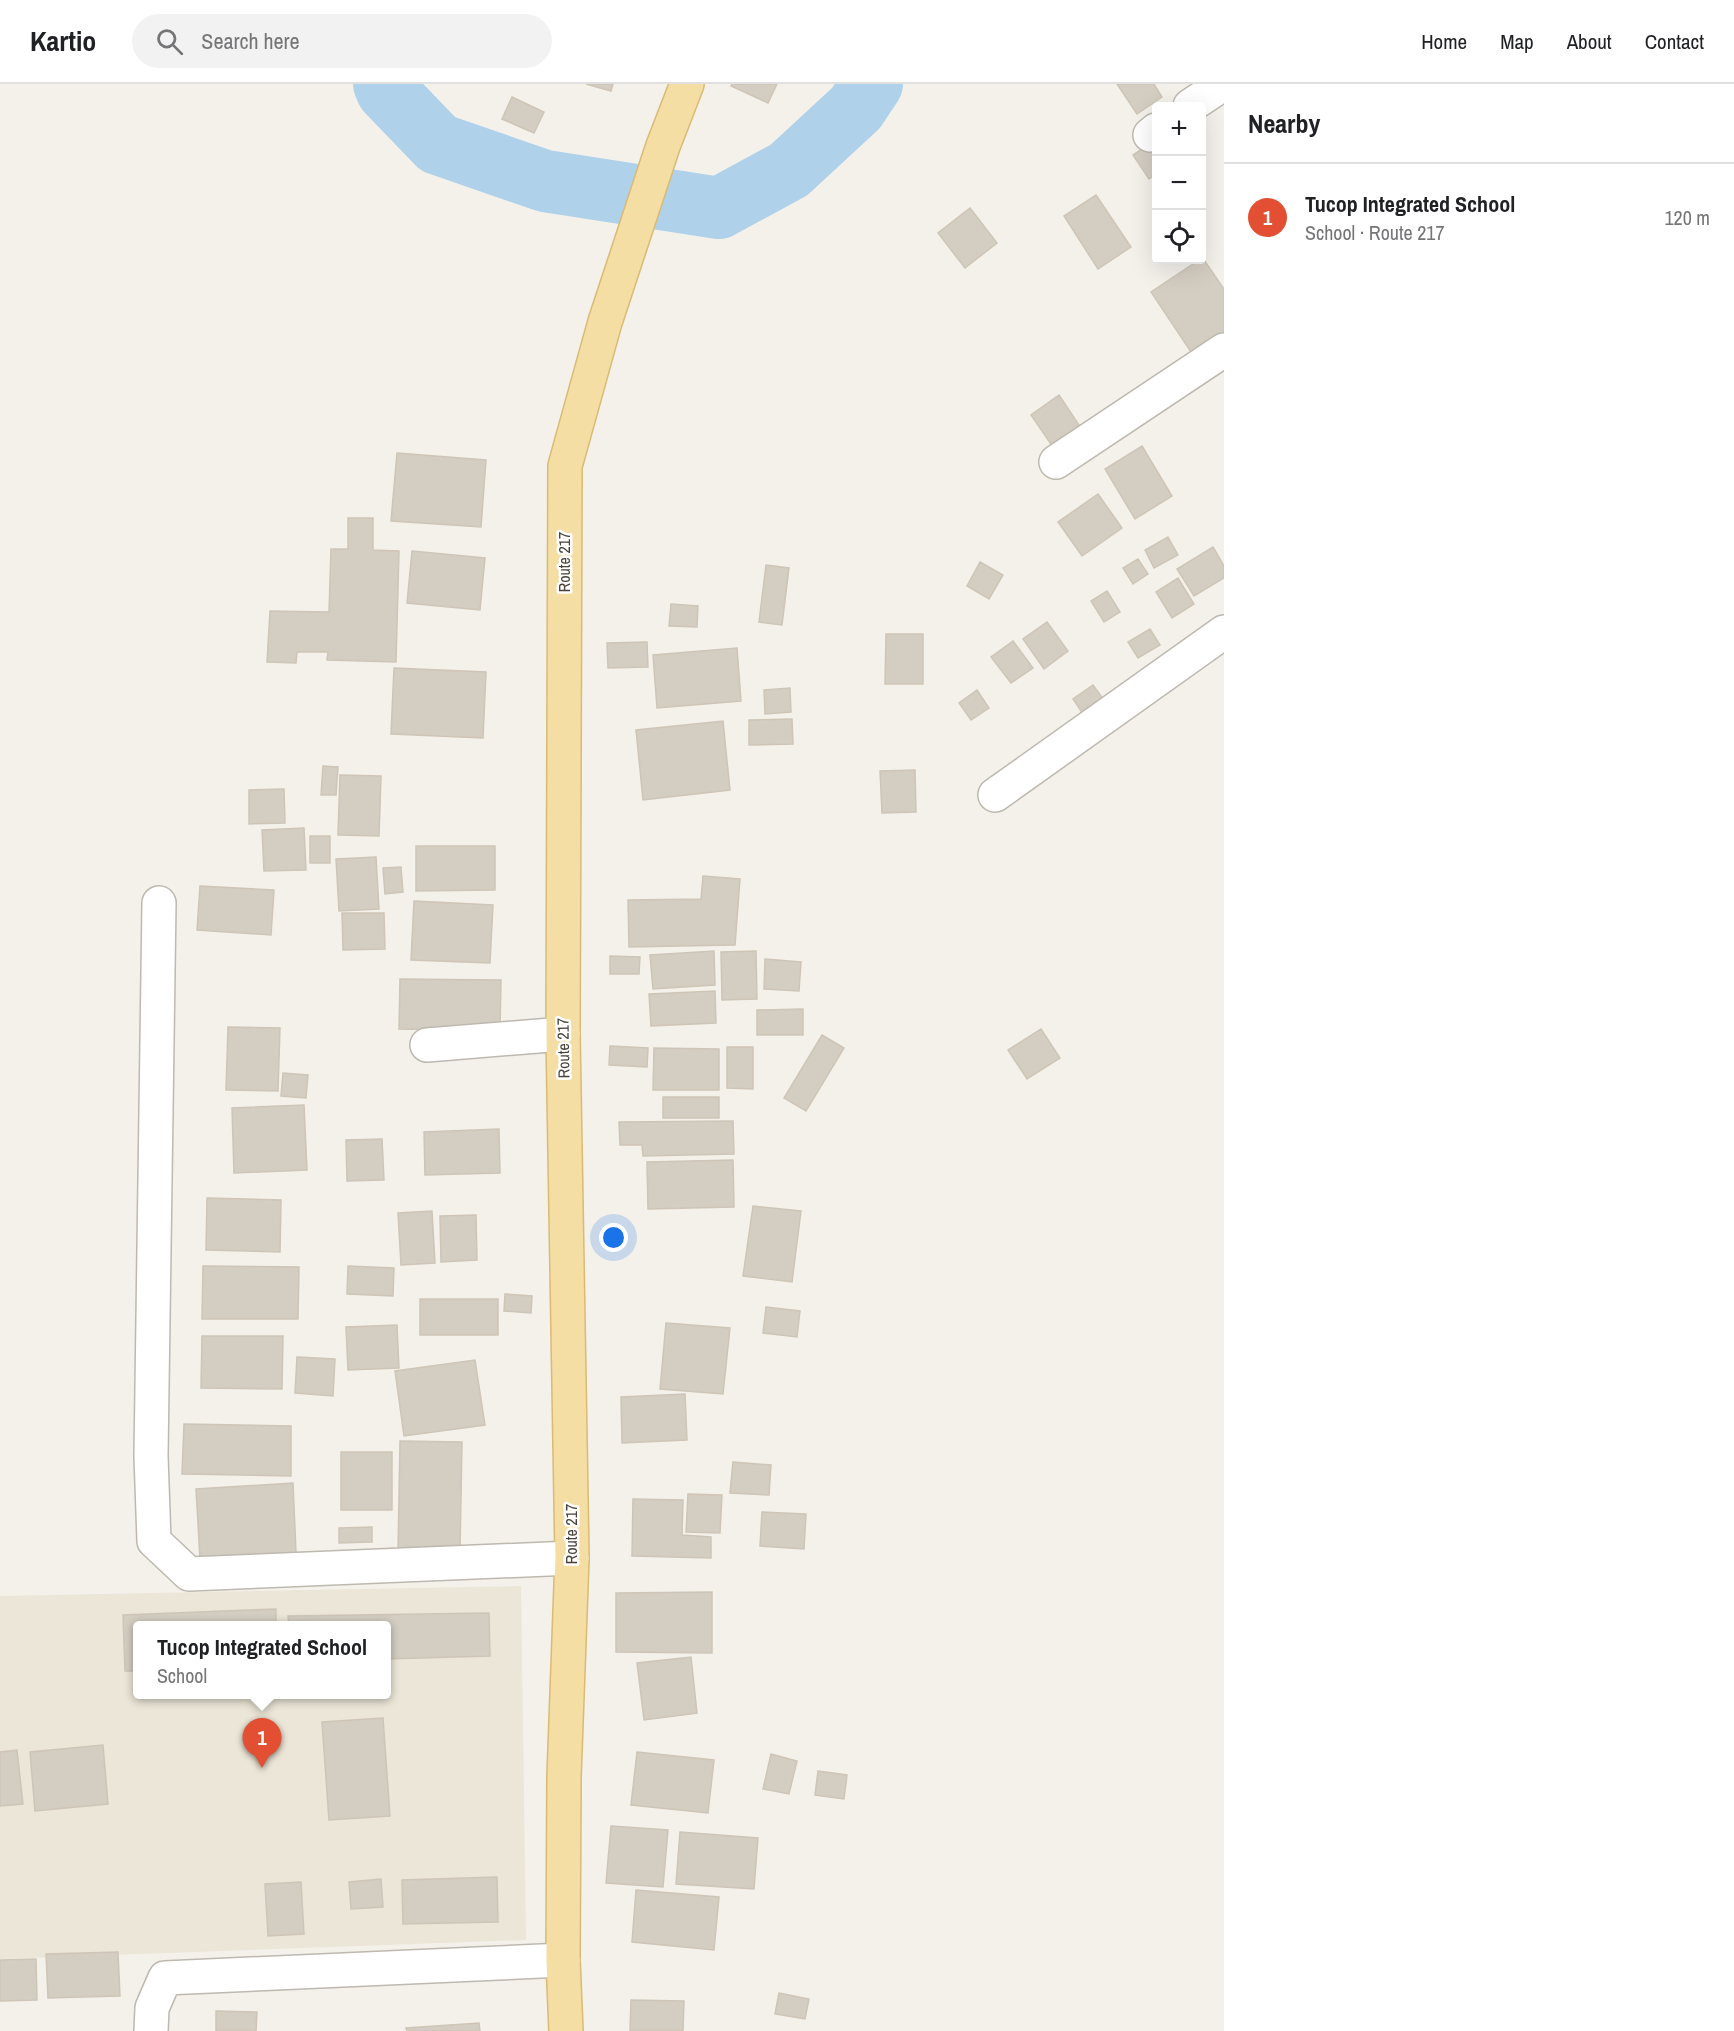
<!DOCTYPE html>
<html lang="en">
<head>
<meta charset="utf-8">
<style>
	body { margin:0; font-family:"Archivo Narrow",sans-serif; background:#f2f2f2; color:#202124 }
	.controls { position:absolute; right:18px; top:18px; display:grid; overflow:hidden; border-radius:6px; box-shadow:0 6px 24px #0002 }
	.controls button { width:54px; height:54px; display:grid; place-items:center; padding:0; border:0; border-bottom:2px solid #e0e0e0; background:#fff; color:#202124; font:30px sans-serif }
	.you { position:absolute; left:614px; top:1154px; width:21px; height:21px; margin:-15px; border:4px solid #fff; border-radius:50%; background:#1a73e8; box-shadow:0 0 0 9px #1a73e833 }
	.badge { display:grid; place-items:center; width:39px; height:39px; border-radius:50%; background:#e34f33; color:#fff; font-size:20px; font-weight:700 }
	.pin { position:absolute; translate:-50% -50px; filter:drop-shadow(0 2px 3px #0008) }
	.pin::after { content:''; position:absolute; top:32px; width:21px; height:18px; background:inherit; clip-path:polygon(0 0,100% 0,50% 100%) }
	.popup { position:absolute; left:133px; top:1537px; width:258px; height:78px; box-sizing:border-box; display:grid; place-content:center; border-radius:6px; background:#fff; filter:drop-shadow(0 2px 4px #0005); font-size:20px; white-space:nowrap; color:#757577 }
	.popup b { font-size:22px; color:#202124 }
	.popup::after { content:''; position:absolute; left:50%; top:100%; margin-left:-12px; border:12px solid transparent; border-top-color:#fff }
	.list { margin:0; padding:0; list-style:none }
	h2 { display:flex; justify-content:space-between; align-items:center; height:78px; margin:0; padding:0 24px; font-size:26px }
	h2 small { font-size:20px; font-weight:400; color:#757577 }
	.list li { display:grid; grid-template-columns:39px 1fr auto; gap:18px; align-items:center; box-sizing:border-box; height:108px; padding:0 24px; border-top:2px solid #e0e0e0 }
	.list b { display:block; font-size:22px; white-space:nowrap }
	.list p { margin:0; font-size:20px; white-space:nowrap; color:#757577 }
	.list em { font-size:20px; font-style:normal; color:#757577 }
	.icon { flex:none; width:33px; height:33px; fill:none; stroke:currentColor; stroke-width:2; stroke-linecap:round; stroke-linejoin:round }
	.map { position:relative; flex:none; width:1224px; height:1947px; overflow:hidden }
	header { display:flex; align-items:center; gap:36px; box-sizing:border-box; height:84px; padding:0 30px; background:#fff; border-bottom:2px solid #e0e0e0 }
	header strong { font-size:28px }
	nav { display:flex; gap:33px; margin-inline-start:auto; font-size:21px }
	.search { width:420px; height:54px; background:#f2f2f2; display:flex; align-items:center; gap:15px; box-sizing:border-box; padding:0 21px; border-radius:33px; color:#757577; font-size:22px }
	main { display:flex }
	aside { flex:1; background:#fff }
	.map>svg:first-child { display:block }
</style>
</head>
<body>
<header>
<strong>Kartio</strong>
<div class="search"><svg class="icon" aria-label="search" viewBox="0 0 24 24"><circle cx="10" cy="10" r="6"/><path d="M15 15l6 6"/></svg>Search here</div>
<nav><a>Home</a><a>Map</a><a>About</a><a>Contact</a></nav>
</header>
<main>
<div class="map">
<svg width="1224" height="1947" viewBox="0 0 1224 1947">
	<rect width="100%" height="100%" fill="#f4f1eb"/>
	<path fill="#ebe6d7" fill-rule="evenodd" d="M521,1502L526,1856L0,1875V1512ZM138,1542H386V1610H138Z"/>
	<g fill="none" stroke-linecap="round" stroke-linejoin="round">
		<path stroke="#afd1e9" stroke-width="62" d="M384,0L387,7L438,60L545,97L719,124L789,86L856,24L872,0"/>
	</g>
	<path fill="#d4cdc2" stroke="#cec5b6" stroke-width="1.5" d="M586,0H613L611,7Z
		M732,0H777L768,19L731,2Z
		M1117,0H1154L1162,13L1137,30Z
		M512,13L544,28L534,49L502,35Z
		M1156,56V90L1149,95L1133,71Z
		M1096,111L1131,163L1098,185L1064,132Z
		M970,124L997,159L965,184L938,149Z
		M1202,173L1224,205V254L1195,274L1151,208L1199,176H1202Z
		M1059,311L1085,350L1057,369L1031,331Z
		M1142,362L1172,412L1135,435L1105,385Z
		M397,369L486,376L481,443L391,437Z
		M1098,410L1122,444L1082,472L1058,438Z
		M348,434H373V466L399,467L396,578L327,576L328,568H297L296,579L267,578L270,527L329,528L331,465H348Z
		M1168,453L1178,471L1154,484L1145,466Z
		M1213,463L1224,482V494L1194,512L1177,485Z
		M412,467L485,474L480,526L407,519Z
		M1138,475L1148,490L1133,500L1123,484Z
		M980,478L1003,491L989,515L967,502Z
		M766,481L789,484L782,541L759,538Z
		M1178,494L1194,520L1172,534L1156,508Z
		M1107,507L1120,528L1104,538L1091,517Z
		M671,520L698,522L697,543L669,542Z
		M1047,538L1068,567L1044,585L1023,555Z
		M1150,545L1160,561L1138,574L1128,558Z
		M886,550H923V600H885Z
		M1013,557L1033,584L1011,599L991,573Z
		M647,558L648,583L608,584L607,559Z
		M737,564L741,617L657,624L653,571Z
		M394,584L486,588L483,654L391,650Z
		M1093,601L1106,619L1085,633L1073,615Z
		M790,604L791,628L765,630L764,606Z
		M977,606L989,624L971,636L959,619Z
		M792,635L793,660L749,661V636Z
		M723,637L730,706L643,716L636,646Z
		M323,682L338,683L336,711H321Z
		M915,686L916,728L882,729L880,687Z
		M340,691L381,692L379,752L338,751Z
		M284,705L285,739L249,740V706Z
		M304,744L306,786L264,787L262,746Z
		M310,752H330V779H310Z
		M416,762H495V806L416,807Z
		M376,773L379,825L339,827L336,775Z
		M401,783L403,808L385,810L383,784Z
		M703,792L740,795L735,861L629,863L628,816L701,815Z
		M200,802L274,806L271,851L197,846Z
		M414,817L493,821L490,879L411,876Z
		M342,829H384L385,865L343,866Z
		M714,867L715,901L653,905L650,871Z
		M756,867L757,915L722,916L721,868Z
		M610,872L640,873L639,890H610Z
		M765,875L801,878L799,907L764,905Z
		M400,895L501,896L500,947L399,945Z
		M715,907L716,939L651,942L649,910Z
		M803,925V951H757V926Z
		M228,943L280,944L278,1007L226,1006Z
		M1041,945L1060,974L1027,995L1008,966Z
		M822,951L844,964L806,1027L784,1014Z
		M610,962L648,964L647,983L609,981Z
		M727,963H753V1005L727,1004Z
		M654,964L719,965V1006H653Z
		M283,989L308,991L306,1014L281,1012Z
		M663,1013H719V1034H663Z
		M304,1021L307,1086L234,1089L232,1024Z
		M733,1037L734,1070L643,1072L642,1061H620L619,1038Z
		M499,1045L500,1089L425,1091L424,1048Z
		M382,1055L384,1096L347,1097L346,1056Z
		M733,1076L734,1123L648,1125L647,1078Z
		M207,1114L281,1116L280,1168L206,1166Z
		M753,1122L801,1127L792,1198L743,1192Z
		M432,1127L435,1179L401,1181L398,1129Z
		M476,1131L477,1176L441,1178L440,1132Z
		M203,1182L299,1183L298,1235H202Z
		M348,1182L394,1184L393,1212L347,1210Z
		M505,1210L532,1212L531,1229L504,1227Z
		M420,1215H498V1251H420Z
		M766,1223L800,1227L797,1253L763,1249Z
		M666,1239L730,1244L723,1310L660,1305Z
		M397,1241L399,1284L348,1286L346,1243Z
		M202,1252H283L282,1305L201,1304Z
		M297,1273L335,1275L333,1312L295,1309Z
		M475,1276L485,1341L404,1352L395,1287Z
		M685,1310L687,1356L622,1359L621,1313Z
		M184,1340L291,1342V1392L182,1390Z
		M400,1357L462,1358L460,1468L398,1467Z
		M341,1368H392V1426H341Z
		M733,1378L771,1381L769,1411L730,1409Z
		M293,1399L296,1469L200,1475L196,1405Z
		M688,1410L722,1411L720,1449L686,1448Z
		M633,1415L683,1416L682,1451L711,1453V1474L632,1472Z
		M762,1428L806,1430L804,1465L760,1462Z
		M372,1443V1458L339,1459V1444Z
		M712,1508V1569L616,1568V1509Z
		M276,1525V1542H138V1587H125L123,1531Z
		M489,1529L490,1572L386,1575V1542H289L288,1532Z
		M691,1573L697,1629L644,1636L637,1579Z
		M383,1634L390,1732L329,1736L322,1638Z
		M103,1661L108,1720L35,1727L30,1668Z
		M17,1666L23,1720L0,1722V1668Z
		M637,1668L714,1676L708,1729L631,1721Z
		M771,1670L797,1677L789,1710L763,1705Z
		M818,1687L847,1691L844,1715L815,1711Z
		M611,1742L668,1746L663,1803L606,1799Z
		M680,1748L758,1754L754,1805L676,1800Z
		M497,1793L498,1838L403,1840L402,1796Z
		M381,1795L383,1823L351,1825L349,1798Z
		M301,1798L304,1850L268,1852L265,1800Z
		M636,1806L719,1813L714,1866L632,1858Z
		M118,1868L120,1912L48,1914L46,1870Z
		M36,1875L37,1916L0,1917V1876Z
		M779,1909L809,1915L805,1935L775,1930Z
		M631,1916L684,1917L683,1947H630Z
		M216,1927L257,1928L256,1947H216Z
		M479,1939L480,1947H407L406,1944Z"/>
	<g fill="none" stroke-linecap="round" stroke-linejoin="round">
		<defs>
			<path id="minor" d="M1190,22L1223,0
				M1150,51L1156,46
				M1056,378L1224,266
				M995,711L1224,548
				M159,819L151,1372L154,1457L189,1490L572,1474
				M427,961L563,950
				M151,1947L152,1924L165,1894L563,1876"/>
			<path id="major" d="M566,1947L563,1876L564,1693L572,1474L563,950L565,382L605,238L663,62L687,0"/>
		</defs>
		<use href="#minor" stroke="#beb9af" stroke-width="36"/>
		<use href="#major" stroke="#d8bb75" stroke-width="36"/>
		<use href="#minor" stroke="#fff" stroke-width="33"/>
		<use href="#major" stroke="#f4dea4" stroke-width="33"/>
	</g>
	<g text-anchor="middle" stroke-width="5" stroke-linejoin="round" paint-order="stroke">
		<g font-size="16" fill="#47423a" stroke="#fff">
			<text transform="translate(564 478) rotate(-90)" y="6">Route 217</text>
			<text transform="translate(563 964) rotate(-91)" y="6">Route 217</text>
			<text transform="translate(571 1450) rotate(-90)" y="6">Route 217</text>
		</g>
	</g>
</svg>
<div class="controls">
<button>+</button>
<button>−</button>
<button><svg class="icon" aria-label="locate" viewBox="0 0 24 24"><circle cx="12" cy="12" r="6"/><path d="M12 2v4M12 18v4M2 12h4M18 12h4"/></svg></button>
</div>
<div class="you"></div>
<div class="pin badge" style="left:262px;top:1684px">1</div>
<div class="popup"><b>Tucop Integrated School</b>School</div>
</div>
<aside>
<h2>Nearby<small></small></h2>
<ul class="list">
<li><span class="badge">1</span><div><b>Tucop Integrated School</b><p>School · Route 217</p></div><em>120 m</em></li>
</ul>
</aside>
</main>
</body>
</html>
